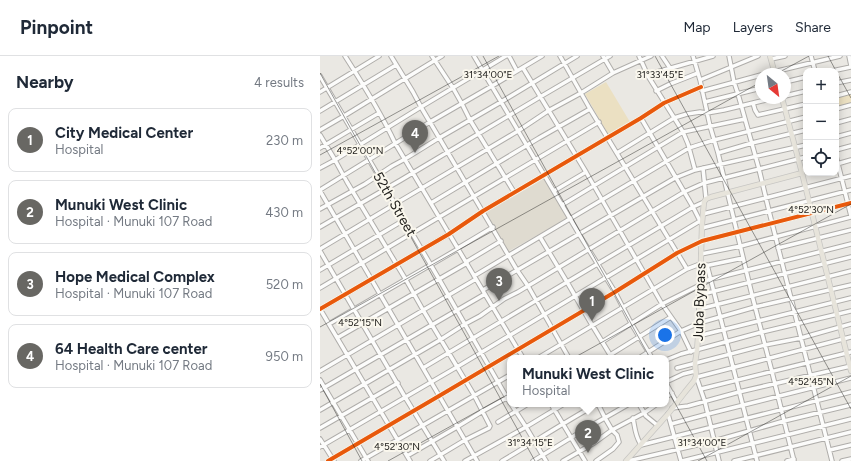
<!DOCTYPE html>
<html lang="en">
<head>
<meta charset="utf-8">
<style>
	body { margin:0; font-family:Figtree,sans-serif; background:#f6f6f7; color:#1f2937 }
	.controls { position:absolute; right:12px; top:12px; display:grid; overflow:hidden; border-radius:8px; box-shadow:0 2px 10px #0003 }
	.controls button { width:36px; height:36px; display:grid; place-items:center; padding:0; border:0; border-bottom:1px solid #e0e1e3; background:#fff; color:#1f2937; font:20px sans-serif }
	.compass { position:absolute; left:435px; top:12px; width:36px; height:36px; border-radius:50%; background:#fff; box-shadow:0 2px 10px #0003; rotate:151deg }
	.you { position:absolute; left:345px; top:279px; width:14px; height:14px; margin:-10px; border:3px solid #fff; border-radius:50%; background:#1a73e8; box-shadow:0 0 0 6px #1a73e833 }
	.badge { display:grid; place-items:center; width:26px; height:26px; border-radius:50%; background:#686763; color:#fff; font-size:13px; font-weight:700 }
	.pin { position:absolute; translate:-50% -33px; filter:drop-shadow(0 1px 2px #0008) }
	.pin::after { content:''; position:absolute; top:21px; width:14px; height:12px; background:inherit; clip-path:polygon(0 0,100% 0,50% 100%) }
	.popup { position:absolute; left:187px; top:299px; width:162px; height:52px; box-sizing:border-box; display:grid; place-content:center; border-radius:8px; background:#fff; filter:drop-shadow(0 1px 3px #0005); font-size:13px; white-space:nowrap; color:#747a83 }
	.popup b { font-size:15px; color:#1f2937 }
	.popup::after { content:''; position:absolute; left:50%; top:100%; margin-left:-8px; border:8px solid transparent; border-top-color:#fff }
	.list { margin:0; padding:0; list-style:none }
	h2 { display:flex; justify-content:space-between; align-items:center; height:52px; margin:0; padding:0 16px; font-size:17px }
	h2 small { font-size:13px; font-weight:400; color:#747a83 }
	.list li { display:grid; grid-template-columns:26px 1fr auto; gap:12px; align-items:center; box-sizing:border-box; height:64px; margin:0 8px 8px; padding:0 8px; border:1px solid #e0e1e3; border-radius:8px }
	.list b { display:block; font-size:15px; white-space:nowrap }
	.list p { margin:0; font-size:13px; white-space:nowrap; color:#747a83 }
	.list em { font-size:13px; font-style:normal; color:#747a83 }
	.icon { flex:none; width:22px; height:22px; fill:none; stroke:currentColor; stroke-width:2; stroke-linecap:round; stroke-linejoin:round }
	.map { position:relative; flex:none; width:531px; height:405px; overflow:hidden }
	header { display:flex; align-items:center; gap:24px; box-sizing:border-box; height:56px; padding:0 20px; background:#fff; border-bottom:1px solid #e0e1e3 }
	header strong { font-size:19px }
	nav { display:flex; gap:22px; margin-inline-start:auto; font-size:14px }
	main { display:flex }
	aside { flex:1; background:#fff }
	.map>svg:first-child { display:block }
</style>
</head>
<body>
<header>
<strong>Pinpoint</strong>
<nav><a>Map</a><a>Layers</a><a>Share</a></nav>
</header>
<main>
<aside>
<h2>Nearby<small>4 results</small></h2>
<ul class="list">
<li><span class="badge">1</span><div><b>City Medical Center</b><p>Hospital</p></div><em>230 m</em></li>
<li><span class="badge">2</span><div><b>Munuki West Clinic</b><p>Hospital · Munuki 107 Road</p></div><em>430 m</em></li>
<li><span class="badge">3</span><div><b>Hope Medical Complex</b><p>Hospital · Munuki 107 Road</p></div><em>520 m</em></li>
<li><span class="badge">4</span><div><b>64 Health Care center</b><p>Hospital · Munuki 107 Road</p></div><em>950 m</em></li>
</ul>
</aside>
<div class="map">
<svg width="531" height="405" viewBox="0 0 531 405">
	<rect width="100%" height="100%" fill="#eae8e3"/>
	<path fill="#dfdbd0" d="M225,121L248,162L187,196L164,156Z"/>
	<path fill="#ebe0c2" d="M286,26L310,66L288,78L265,38Z
		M531,38V48L516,52V41Z"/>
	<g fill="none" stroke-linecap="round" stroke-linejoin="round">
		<defs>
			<path id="minor" d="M25,0C43,28 61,57 75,87L203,302
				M71,0L93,36L101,51L197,214L208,230L249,302
				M112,0L133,32L142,48L150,64L194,136
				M154,0L259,178L295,236L311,267L332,302
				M189,0L197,15
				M240,0L270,53L367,213
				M283,0L293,17
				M319,0L328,20L363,76L368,88L375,114
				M342,0L350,12
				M373,0L380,24L390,70L398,97L432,239L452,316L474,405
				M409,0L414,26L418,38L439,113L449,155L512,405
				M491,0L495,15
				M529,0L531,10
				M451,3L465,0
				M203,12L266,116L342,248L361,275L371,296
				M512,15L531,11
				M445,18L520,0
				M0,20L119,223L190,347
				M328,20L337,16L393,0
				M380,24L438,0
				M465,26L486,21
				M516,27L531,24
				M336,35L350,28L378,17
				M382,35L441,19
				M0,36L59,0
				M465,40L486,35
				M516,40L531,36
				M385,46L441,32
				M433,47L435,54L438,59L486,48
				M516,53L531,49
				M0,55L76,9
				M321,62L373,151L381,167
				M516,67L531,63
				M0,74L24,60L122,0
				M0,79L15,104L27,126L86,224L103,254L154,339L170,370L169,372L145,384L110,405
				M516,81L531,77
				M0,92L59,57
				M516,94L531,90
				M297,97L354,62L367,58L380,56L387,57L404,54L454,42
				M398,97L432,87L486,74
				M516,100L531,160
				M517,108L531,104
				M0,112L15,104L101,51L186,0
				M383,112L386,143
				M0,134L110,66L172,30L222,0
				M0,135L157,405
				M234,135L266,116
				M111,147L219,82L270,53
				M242,149L363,76L425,63
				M0,153L45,128L72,110L85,103L119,82L181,46L257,0
				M383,158L531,120
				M0,171L81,124L220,41L290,0
				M382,172L531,134
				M220,181L247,226L272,269L292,302
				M138,192L173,171
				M458,192L531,174
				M0,193L75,148L102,132L198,75L228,55L261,37L293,17L331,0
				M0,195L85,341L124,405
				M381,198L421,190L531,161
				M146,206L181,185
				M387,209L437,405
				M380,211L423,202
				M0,214L84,164
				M154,220L369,92L394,84L486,61
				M380,226L531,188
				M0,232L279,66
				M163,234L355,122L375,114L486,89
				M379,239L531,201
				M0,253L129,178L163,155L321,62L344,47L381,31
				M0,253L90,405
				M379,253L531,215
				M9,268L138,193
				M378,280L531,242
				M17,282L147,207
				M282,286L342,248L380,229
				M290,299L351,261
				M218,302L367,213L380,208
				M319,302L361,275L379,267L435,251L531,229
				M346,304L361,298L442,276L531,255
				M103,312L373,151L384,146
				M357,312L445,289L481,282L531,268
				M0,315L156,223
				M376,320L385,346L399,405
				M377,321L531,281
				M0,324L48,405
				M346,326L363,318L375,315
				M346,327L357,347
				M381,333L531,296
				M0,334L165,238
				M346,341L352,337
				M191,348L206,371L226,405
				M231,348L265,405
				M319,348L326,360L337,369
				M352,352L368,350L419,336L531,310
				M0,354L120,284L145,268L160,260L184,243L198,236L364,136L384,127L486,101
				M348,358L361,405
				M313,362C315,372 315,379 320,387
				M178,366L208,348
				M351,368L388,358L531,322
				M0,372L78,327
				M0,383L14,405
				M321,389L531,336
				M0,391L137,311L380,165
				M510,394L531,389
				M87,400L137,371L163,355L190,340
				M8,405L119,340L295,236L357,197L382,185L531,147
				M41,405L190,319
				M145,405L206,371L244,348
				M182,405C214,386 245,366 277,348
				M213,405L262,375L309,348
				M243,405L274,387L292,374L324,357L337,348
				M276,405L293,393L299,386L297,379L292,374L285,362L278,348
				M308,405L394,385L464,365L531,349
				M362,405L531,363
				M414,405L531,376
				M467,405L474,403
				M522,405L531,403"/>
			<path id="major" d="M450,0L455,18
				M462,42L482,117L531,315
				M306,405L348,358L365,336L374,325L376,320L375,307L377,294L379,267L382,168L384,146L386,143L391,141L482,117"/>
		</defs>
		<use href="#minor" stroke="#afadaa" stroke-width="5.5"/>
		<use href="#major" stroke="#c7c6c3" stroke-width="6"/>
		<use href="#minor" stroke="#fcfcfb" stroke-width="3.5"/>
		<use href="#major" stroke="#e7e4db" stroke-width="4.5"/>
		<defs>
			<path id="cycleway" d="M0,253L129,178L163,155L321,62L344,47L381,31
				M8,405L119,340L295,236L357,197L382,185L531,147"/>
		</defs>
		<use href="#cycleway" stroke="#faf7ed" stroke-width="6"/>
		<use href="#cycleway" stroke="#e8590c" stroke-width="4"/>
	</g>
	<path fill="none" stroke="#22211e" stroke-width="1" stroke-opacity="0.45" d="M163,0L387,405M335,0L531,353M508,0L516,15M516,15L531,42M0,17L215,405M456,18L489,0M0,99L179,0M0,271L441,26M0,328L42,405M68,405L531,148M378,405L531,320"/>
	<g text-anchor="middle" stroke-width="4" stroke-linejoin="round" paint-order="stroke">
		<g font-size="14" fill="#22211e" stroke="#faf7ed">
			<text transform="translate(75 148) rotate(60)" y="5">52th Street</text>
			<text transform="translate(379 246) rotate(-88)" y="5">Juba Bypass</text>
		</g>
	</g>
	<g font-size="10" text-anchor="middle" fill="#22211e" stroke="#faf7ed" stroke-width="4" stroke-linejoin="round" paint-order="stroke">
		<text x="168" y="22">31°34'00"E</text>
		<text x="340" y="22">31°33'45"E</text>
		<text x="40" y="98">4°52'00"N</text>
		<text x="491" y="157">4°52'30"N</text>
		<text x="40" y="270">4°52'15"N</text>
		<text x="491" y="329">4°52'45"N</text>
		<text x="210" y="390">31°34'15"E</text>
		<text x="382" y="390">31°34'00"E</text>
		<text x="77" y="394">4°52'30"N</text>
	</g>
</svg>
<div class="controls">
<button>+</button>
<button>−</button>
<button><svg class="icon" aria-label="locate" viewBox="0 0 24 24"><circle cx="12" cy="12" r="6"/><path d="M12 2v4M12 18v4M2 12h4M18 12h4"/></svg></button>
</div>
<svg class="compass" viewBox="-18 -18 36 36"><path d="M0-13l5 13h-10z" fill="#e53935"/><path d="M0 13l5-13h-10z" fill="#747a83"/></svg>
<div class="you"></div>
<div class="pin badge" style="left:272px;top:265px">1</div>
<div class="pin badge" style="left:268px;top:397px">2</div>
<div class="popup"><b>Munuki West Clinic</b>Hospital</div>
<div class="pin badge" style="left:179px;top:245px">3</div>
<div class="pin badge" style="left:95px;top:97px">4</div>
</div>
</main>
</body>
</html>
